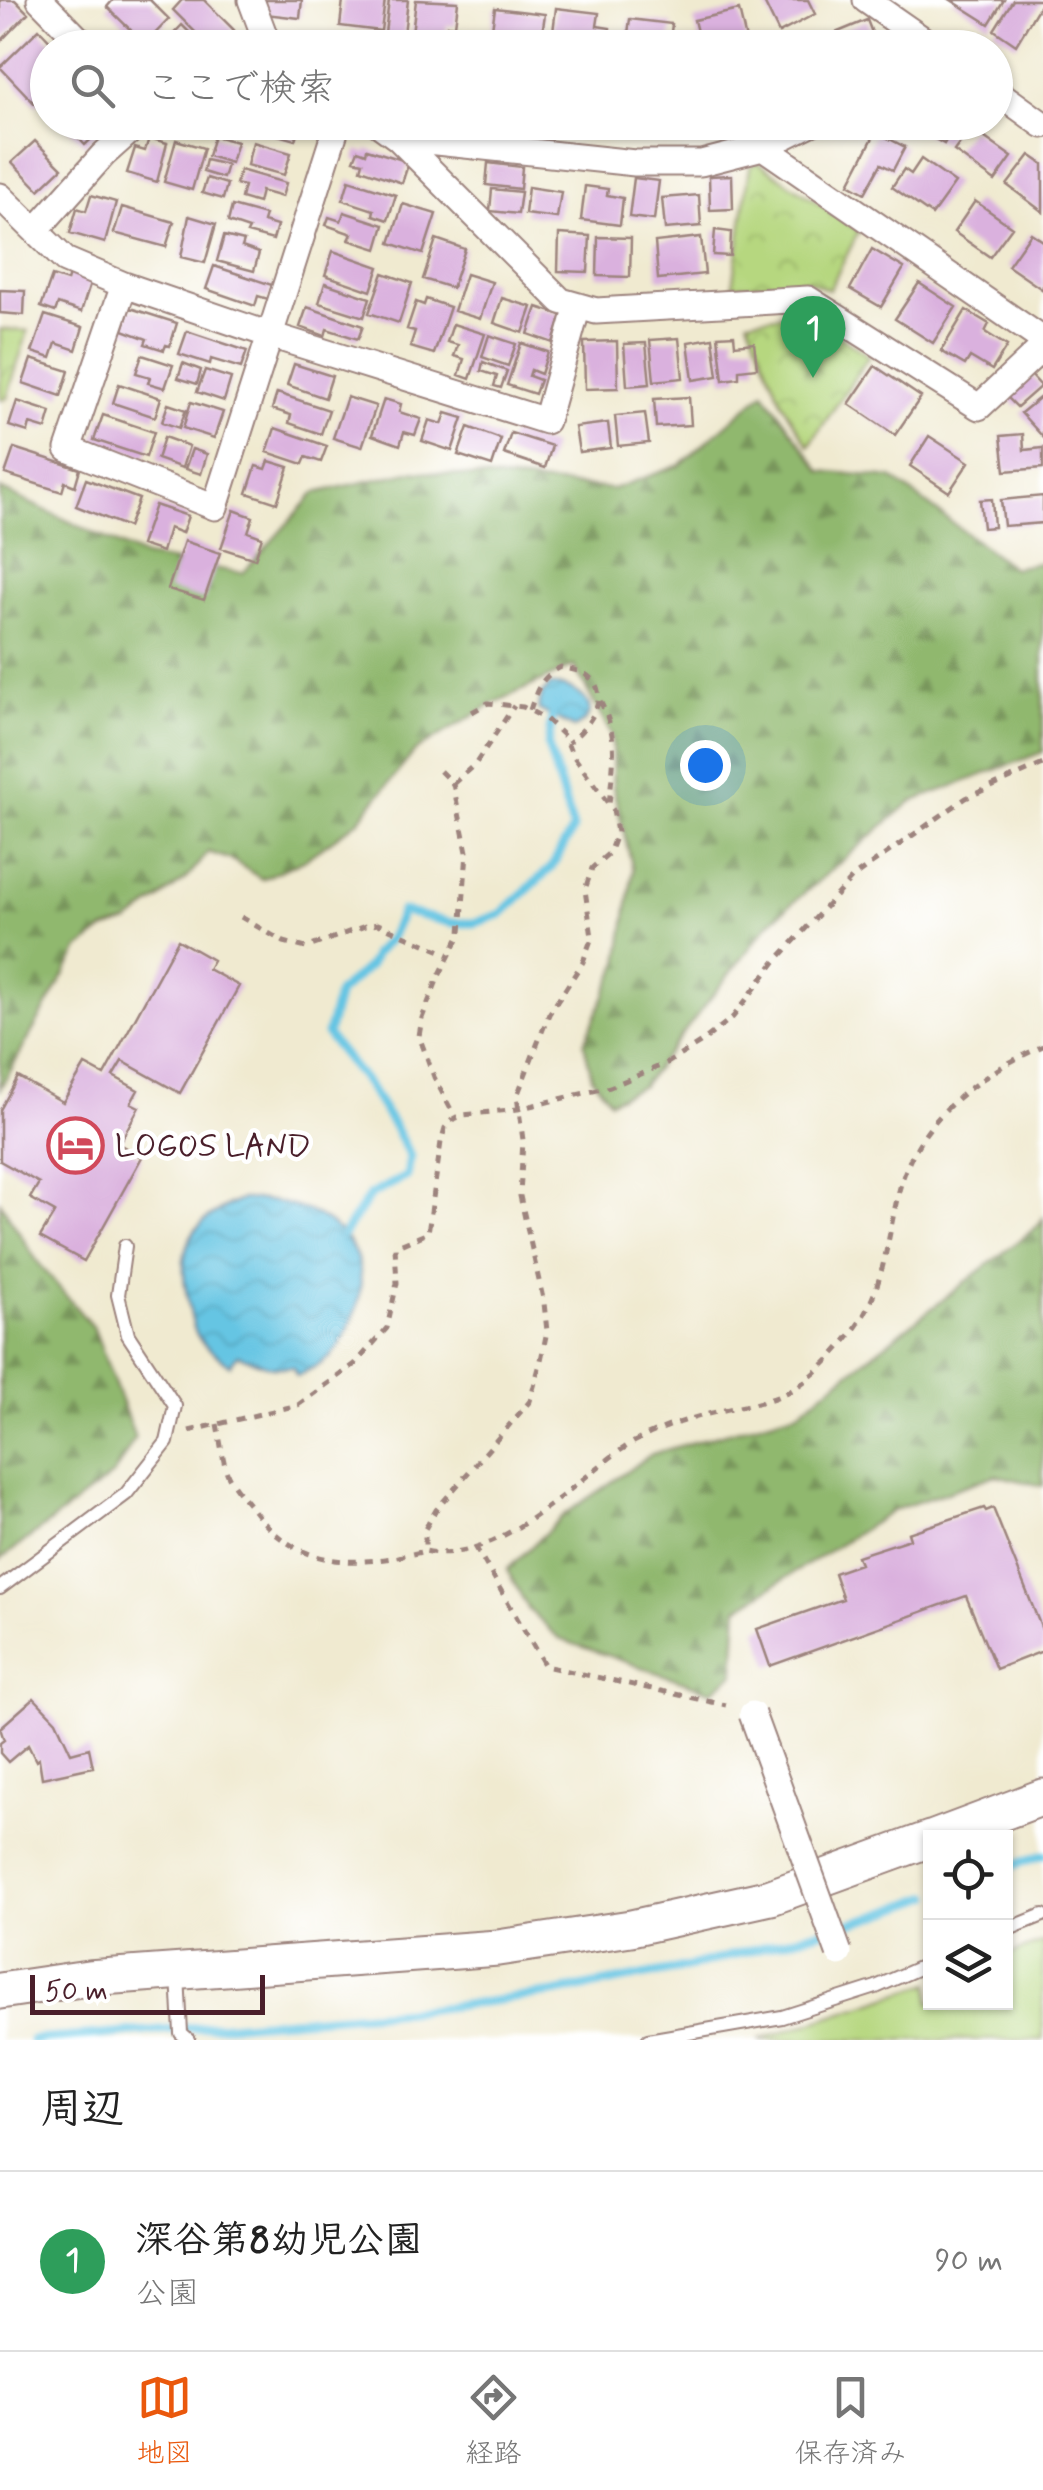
<!DOCTYPE html>
<html lang="ja">
<head>
<meta charset="utf-8">
<style>
	body { margin:0; font-family:Mynerve,"Klee One",sans-serif; background:#f6f6f6; color:#222 }
	.controls { position:absolute; right:30px; bottom:30px; display:grid; overflow:hidden; border-radius:0px; box-shadow:0 2px 8px #0004 }
	.controls button { width:90px; height:90px; display:grid; place-items:center; padding:0; border:0; border-bottom:2px solid #e0e0e0; background:#fff; color:#222; font:50px sans-serif }
	.scale { position:absolute; left:30px; bottom:25px; width:235px; box-sizing:border-box; padding-left:10px; border:5px solid #4a1f2b; border-top:0; font-size:28px; line-height:35px; white-space:nowrap; color:#4a1f2b; -webkit-text-stroke:8px #fff; paint-order:stroke }
	.you { position:absolute; left:705px; top:765px; width:35px; height:35px; margin:-25px; border:8px solid #fff; border-radius:50%; background:#1a73e8; box-shadow:0 0 0 15px #1a73e833 }
	.badge { display:grid; place-items:center; width:65px; height:65px; border-radius:50%; background:#ea580c; color:#fff; font-size:32px; font-weight:700 }
	.pin { position:absolute; translate:-50% -82px; filter:drop-shadow(0 2px 5px #0008) }
	.pin::after { content:''; position:absolute; top:52px; width:35px; height:30px; background:inherit; clip-path:polygon(0 0,100% 0,50% 100%) }
	.list { margin:0; padding:0; list-style:none }
	h2 { display:flex; justify-content:space-between; align-items:center; height:130px; margin:0; padding:0 40px; font-size:42px }
	h2 small { font-size:32px; font-weight:400; color:#767676 }
	.list li { display:grid; grid-template-columns:65px 1fr auto; gap:30px; align-items:center; box-sizing:border-box; height:180px; padding:0 40px; border-top:2px solid #e0e0e0 }
	.list b { display:block; font-size:38px; white-space:nowrap }
	.list p { margin:0; font-size:32px; white-space:nowrap; color:#767676 }
	.list em { font-size:32px; font-style:normal; color:#767676 }
	.icon { flex:none; width:55px; height:55px; fill:none; stroke:currentColor; stroke-width:2; stroke-linecap:round; stroke-linejoin:round }
	.map { position:relative; flex:none; width:1043px; height:2040px; overflow:hidden }
	.search { position:absolute; background:#fff; box-shadow:0 2px 8px #0004; left:30px; right:30px; top:30px; height:110px; display:flex; align-items:center; gap:25px; box-sizing:border-box; padding:0 35px; border-radius:55px; color:#767676; font-size:38px }
	.sheet { height:310px; background:#fff }
	nav { display:flex; justify-content:space-around; align-items:center; box-sizing:border-box; height:140px; border-top:2px solid #e0e0e0; background:#fff; font-size:28px; color:#767676 }
	nav a { display:grid; justify-items:center; gap:5px }
	nav .on { color:#ea580c }
	.map>svg:first-child { display:block }
</style>
</head>
<body>
<div class="map">
<svg width="1043" height="2040" viewBox="0 0 1043 2040">
	<defs>
		<pattern id="forest-firs" width="22" height="20" patternUnits="userSpaceOnUse" patternTransform="scale(2.5)"><rect width="22" height="20" fill="#90b86e"/><path d="M5 1l3.5 6h-7zM16 11l3.5 6h-7z" fill="#78955b"/></pattern>
		<pattern id="park-crowns" width="20" height="18" patternUnits="userSpaceOnUse" patternTransform="scale(2.5)"><rect width="20" height="18" fill="#b6d77f"/><path d="M2 6a3 3 0 1 1 6 0M12 15a3 3 0 1 1 6 0" fill="none" stroke="#9eb86e"/></pattern>
		<pattern id="water-waves" width="16" height="10" patternUnits="userSpaceOnUse" patternTransform="scale(2.5)"><rect width="16" height="10" fill="#65c5e3"/><path d="M0 5q4-4 8 0t8 0" fill="none" stroke="#59a9c3"/></pattern>
	</defs>
	<rect width="100%" height="100%" fill="#fff"/>
	<filter id="ink" filterUnits="userSpaceOnUse"><feTurbulence type="fractalNoise" baseFrequency=".01" numOctaves="2"/><feDisplacementMap in="SourceGraphic" scale="20" xChannelSelector="R" yChannelSelector="G"/><feConvolveMatrix kernelMatrix="1 2 1 2 8 2 1 2 1" color-interpolation-filters="sRGB"/></filter>
	<filter id="wash" filterUnits="userSpaceOnUse"><feTurbulence type="fractalNoise" baseFrequency=".0048" numOctaves="4" result="noise"/><feDisplacementMap in="SourceGraphic" scale="40" xChannelSelector="R" yChannelSelector="G"/><feGaussianBlur stdDeviation="2.25" result="paint"/><feColorMatrix in="noise" values="0 0 0 0 0 0 0 0 0 0 0 0 0 0 0 0 0 1.4 0 .05"/><feComposite in="paint" operator="in"/></filter>
	<g filter="url(#wash)">
		<rect width="100%" height="100%" fill="#f0ead0"/>
		<path fill="#b6d77f" stroke="#807b55" stroke-width="2.5" d="M1043,1942V2040H758L930,1983V2002H1006V1956Z"/>
		<path fill="url(#forest-firs)" stroke="#6d6c4c" stroke-width="2.5" d="M764,392L821,471L892,478L1013,568L1043,562V752L911,802L769,923L642,1086L610,1101L592,1077L584,1043L619,963L633,870L613,787L612,736L574,666L496,702L416,750L358,821L306,859L262,879L232,860L208,852L187,878L129,922L104,930L79,949L0,1089V489L145,557L243,573L315,493L413,471L613,489L680,465Z
			M0,1202L37,1261L94,1329L135,1438L114,1474L0,1560Z
			M1043,1218V1486L996,1475L894,1510L738,1608L734,1674L711,1691L559,1639L529,1610L507,1570L564,1515L652,1454L798,1412L1038,1226Z"/>
		<path fill="url(#park-crowns)" stroke="#807b55" stroke-width="2.5" d="M758,162L859,231L829,290L809,281L733,286L750,166Z
			M797,313L815,319L869,356L809,446L781,401L748,320Z
			M0,329L28,331L7,398L0,400Z"/>
		<path fill="url(#water-waves)" stroke="#587287" stroke-width="2.5" d="M550,685C577,684 609,711 574,728L538,709L542,695Z
			M242,1199C309,1198 384,1236 354,1315C348,1331 339,1351 325,1361C317,1367 306,1371 297,1376L293,1367H271L238,1355L230,1365C192,1337 196,1340 187,1296C176,1241 192,1222 242,1199Z"/>
		<g fill="none" stroke-linecap="round" stroke-linejoin="round">
			<path stroke="#65c5e3" stroke-width="9" d="M343,1235L370,1195L407,1176L410,1156L395,1128L369,1087L327,1035L338,993L370,965L375,953L390,938L402,911L451,923H475L501,914L551,868L573,829L548,746L552,717
				M1006,1868L1043,1855
				M32,2040L431,2009L554,1993L689,1967L869,1918L930,1896"/>
		</g>
		<g id="blocks">
			<path fill="#dab1de" d="M0,0H15L28,13L0,42Z
				M113,0H150L169,19L145,44L107,7Z
				M182,0H204L234,30L217,48H211L173,10Z
				M266,0H302L300,18L265,14Z
				M343,0H385L381,31L340,26Z
				M389,0H408L403,43L384,41Z
				M416,0L458,2L455,26L447,25L444,46L411,42Z
				M763,0H808L815,14L779,33Z
				M951,0H1004L989,24Z
				M1013,0H1043L1016,45L994,30Z
				M495,8L545,14L540,48L490,43Z
				M556,8L599,13L597,26L610,28L608,48H551Z
				M739,10L748,48H701L694,20Z
				M630,19L672,24L669,48H626Z
				M867,20L878,48H839L833,34Z
				M182,25L205,48H160Z
				M39,29L57,48H48V93L36,105L0,67Z
				M63,122H109L85,145Z
				M252,122H310L307,132L298,130L295,140L251,127Z
				M651,122H701L702,133L652,137Z
				M912,122H956L944,144L910,125Z
				M971,128L1012,157L995,181L954,151Z
				M876,132L905,147L893,170L881,164L865,193L849,184Z
				M214,136L237,142L231,163L208,156Z
				M149,138L167,143L157,182L127,173L135,148L145,151Z
				M176,140L204,148L192,190L164,182Z
				M35,141L62,168L39,190L12,162Z
				M253,142L291,153L284,175L247,165Z
				M367,149L409,162L402,183L361,169L363,162L354,160L358,150L366,153Z
				M1030,155L1043,164V212L1007,185Z
				M921,159L955,183L932,215L892,187L904,169L911,174Z
				M206,160L227,165L223,178L203,172Z
				M488,163L522,167L520,189L486,185Z
				M240,170L286,183L282,197L261,191L258,203L241,198L244,186L236,184Z
				M732,175L733,209L710,210L709,176Z
				M207,178L227,184L223,199L202,193Z
				M634,178L659,181L654,220L629,217Z
				M349,180L396,195L388,220L373,215L374,210L343,200Z
				M585,186L608,189L607,195L623,198L620,225L581,220Z
				M528,187L561,192L557,218L525,214Z
				M492,189L521,192L518,214L490,211Z
				M91,195L116,202L105,243L70,233L77,208L86,211Z
				M699,195L701,226L665,229L662,198Z
				M975,201L1012,227L990,257L954,232Z
				M403,204L436,214L423,254L390,243Z
				M232,206L265,215L263,222L277,226L273,240L247,233L249,229L228,222Z
				M122,207L174,222L166,247L114,233Z
				M344,212L384,225L377,249L349,240L352,234L326,225L329,217L341,221Z
				M189,216L216,224L205,263L181,257Z
				M715,230L731,232L730,256L713,255Z
				M1031,233L1043,241V290L1008,266Z
				M559,234L590,236L588,272L558,271Z
				M224,236L244,241L242,247L259,253L254,271L217,261Z
				M598,237L631,238L630,277L597,276Z
				M701,237L705,274L658,279L655,242Z
				M436,239L465,249L452,288L423,279Z
				M872,249L904,268L881,307L850,289Z
				M333,251L379,267L371,291L325,275Z
				M214,266L272,285L268,299L258,296L255,306L206,289Z
				M70,271L92,278L81,312L58,304L55,312L41,307L52,276L67,281Z
				M383,273L412,283L399,323L369,313Z
				M466,274L492,282L480,319L454,311Z
				M325,283L370,298L364,317L319,303Z
				M919,283L956,307L933,343L895,319Z
				M0,290L25,291L24,315L0,313Z
				M502,298L532,307L523,333L494,323Z
				M426,299L450,307L434,354L410,347L415,331L407,329L416,302L424,305Z
				M307,307L363,326L358,339L327,329L325,336L300,327Z
				M537,307L562,315L553,343L528,334Z
				M130,308L177,323L170,346L166,345L164,350L145,344L147,339L123,330Z
				M966,310L989,324L985,332L1007,346L992,370L970,357L965,365L941,351Z
				M45,315L83,327L76,350L56,343L51,358L32,352Z
				M453,324L485,334L470,379L459,375L464,359L454,356L458,345L447,342Z
				M187,331L247,351L241,368L211,359L210,364L179,354Z
				M489,335L516,344L508,366L482,357Z
				M734,335L735,345L754,343L757,368L739,370V378L723,380L718,336Z
				M679,338L683,378L654,381L650,340Z
				M713,338L718,376L693,380L688,342Z
				M617,341L618,388L585,389L584,342Z
				M521,343L548,352L541,374L531,370L529,376L540,380L535,394L507,385Z
				M646,343L650,384L627,386L624,344Z
				M142,355L173,365L165,388L148,383L150,377L136,373Z
				M31,359L69,371L61,396L23,383Z
				M483,362L507,371L501,388L494,386L497,376L481,371Z
				M183,363L201,370L197,384L178,378Z
				M294,364L332,376L325,398L287,385Z
				M875,366L921,397L895,435L849,404Z
				M205,370L231,378L224,401L197,392Z
				M1029,373L1041,386L1017,407L1005,395Z
				M119,384L161,398L155,417L113,403Z
				M277,393L329,410L321,434L289,423L291,415L272,409Z
				M1043,395V437L1021,413Z
				M347,397L376,406L362,447L333,438Z
				M689,397L691,425L656,427L654,399Z
				M384,399L401,404L399,412L421,419L415,435L404,432L400,445L372,435Z
				M17,401L51,412L46,429L30,424L28,432L9,426Z
				M191,402L223,412L214,438L183,428Z
				M168,404L186,410L179,428L162,422Z
				M446,413L463,418L452,451L422,441L429,420L442,424Z
				M645,413L649,443L618,446L615,416Z
				M103,415L154,432L146,457L94,440Z
				M608,423L611,448L579,452L575,427Z
				M468,427L501,439L492,466L458,455Z
				M275,428L327,446L321,462L306,457L303,464L267,452Z
				M511,433L552,446L545,468L504,454Z
				M1023,434L1024,450L1043,448V468L1005,471L1001,436Z
				M929,436L969,462L949,492L910,466Z
				M164,437L189,446L182,468L157,459Z
				M14,448L80,469L75,486L65,482L62,492L5,474Z
				M192,449L207,454L201,474L185,469Z
				M269,461L289,467L277,503L247,493L256,466L266,469Z
				M86,479L139,499L128,527L76,506Z
				M1043,496V523L1004,526L1001,500Z
				M992,499L994,527L983,528L980,500Z
				M155,505L188,516L182,533L169,528L162,552L141,545Z
				M234,510L253,517L248,532L262,537L255,559L221,548Z
				M184,541L220,553L204,600L168,589Z
				M178,940L213,960L208,969L239,986L180,1093L122,1061L113,1076L138,1090L131,1103L139,1107L119,1144L142,1157L84,1261L40,1237L55,1212L30,1198L39,1183L0,1161V1110L18,1077L63,1102L85,1065L104,1075Z
				M984,1508L986,1511L993,1508L1043,1632V1651L996,1669L966,1596L770,1666L757,1629L843,1599L834,1573L860,1564L857,1556L910,1539L908,1533Z
				M34,1698L56,1721L71,1753L89,1748L93,1767L42,1778L39,1759L36,1761L28,1745L8,1762L0,1753V1743L4,1740L0,1728Z"/>
		</g>
	</g>
	<g filter="url(#ink)">
		<use href="#blocks" fill-opacity="0" stroke="#9d847e" stroke-width="2.5"/>
		<g fill="none" stroke-linecap="round" stroke-linejoin="round">
			<defs>
				<path id="service" d="M0,1588L126,1494L167,1442L175,1406L128,1335L118,1295L125,1246
					M1006,1930L1043,1915
					M178,1974L181,2033L189,2040
					M648,2040L782,2017L876,1987L930,1963"/>
				<path id="minor" d="M40,0L87,48
					M251,0L269,48
					M866,0L935,48
					M996,91L1043,125
					M376,122L398,138L561,301L596,311L808,299L979,407L1043,347
					M398,138L635,163H701L763,147L813,122
					M763,147L1043,340
					M0,196L65,260L124,285L270,335L546,421L578,306
					M36,230L103,155L140,122
					M124,285L68,449L215,507L338,122"/>
				<path id="secondary" d="M934,1838L1043,1797
					M0,1991L88,1978L498,1948L631,1928L771,1897L930,1839"/>
			</defs>
			<use href="#service" stroke="#9d847e" stroke-width="16"/>
			<use href="#minor" stroke="#9d847e" stroke-width="29"/>
			<use href="#secondary" stroke="#9d847e" stroke-width="39"/>
			<path stroke="#9d847e" stroke-width="5" stroke-dasharray="8 8" stroke-linecap="butt" d="M600,701C620,738 613,764 609,804
				M530,710C537,689 541,677 561,667C568,669 579,670 585,674C616,693 587,729 568,743
				M472,712L488,703L523,707L546,719L565,737L572,754L613,810L617,832L609,853L592,868L585,890L592,937L583,962L549,1014L517,1096L523,1140L520,1196L544,1303L547,1331L541,1360L530,1401L436,1510L425,1529V1551C495,1566 569,1486 621,1450C647,1432 681,1421 712,1413C741,1405 772,1404 798,1386C820,1371 840,1349 856,1327C885,1287 887,1237 899,1191C917,1119 979,1074 1043,1046
				M440,771L453,784L467,852L461,933L438,978L422,1018L419,1036L434,1077L456,1119
				M453,784L476,763L514,706
				M241,917L284,942L306,948L365,926L378,924L448,954
				M217,1424C220,1439 222,1455 226,1470C230,1483 243,1497 252,1508C297,1570 356,1568 425,1551
				M189,1431L298,1405L355,1364L387,1328L397,1283L395,1247L428,1233L441,1142L445,1128L452,1120L464,1115L518,1109L610,1087L667,1063L700,1043L733,1017L775,962L853,877L966,798L1043,764
				M475,1546L545,1666L726,1705"/>
			<use href="#service" stroke="#fff" stroke-width="12"/>
			<use href="#minor" stroke="#fff" stroke-width="25"/>
			<use href="#secondary" stroke="#fff" stroke-width="35"/>
			<defs>
				<path id="minor-bridge" d="M752,1714L839,1953"/>
			</defs>
			<use href="#minor-bridge" stroke="#9d847e" stroke-width="29" stroke-linecap="butt"/>
			<use href="#minor-bridge" stroke="#fff" stroke-width="25"/>
		</g>
	</g>
	<defs>
		<symbol id="hotel-ring" viewBox="-11 -11 22 22"><circle r="9.5" fill="#fff" stroke="#d1495b" stroke-width="1.5"/><path d="M-6-4.5h1.5V1H6V5H4.5V3h-9V5H-6ZM-4 0a1.8 1.8 0 1 1 3.6 0ZM.5 0V-2.5h3Q6-2.5 6 0Z" fill="#d1495b"/></symbol>
	</defs>
	<g fill-rule="evenodd">
		<use href="#hotel-ring" x="44" y="1114" width="63" height="63"/>
	</g>
	<g text-anchor="middle" stroke-width="9" stroke-linejoin="round" paint-order="stroke">
		<g font-size="32" fill="#4a1f2b" stroke="#fff" text-anchor="start">
			<text x="115" y="1156">LOGOS LAND</text>
		</g>
	</g>
</svg>
<div class="controls">
<button><svg class="icon" aria-label="locate" viewBox="0 0 24 24"><circle cx="12" cy="12" r="6"/><path d="M12 2v4M12 18v4M2 12h4M18 12h4"/></svg></button>
<button><svg class="icon" aria-label="layers" viewBox="0 0 24 24"><path d="M12 4l9 5-9 5-9-5zM3 14l9 5 9-5"/></svg></button>
</div>
<div class="scale">50 m</div>
<div class="you"></div>
<div class="pin badge" style="left:813px;top:378px;background:#2e9e5b">1</div>
<div class="search"><svg class="icon" aria-label="search" viewBox="0 0 24 24"><circle cx="10" cy="10" r="6"/><path d="M15 15l6 6"/></svg>ここで検索</div>
</div>
<section class="sheet">
<h2>周辺<small></small></h2>
<ul class="list">
<li><span class="badge" style="background:#2e9e5b">1</span><div><b>深谷第8幼児公園</b><p>公園</p></div><em>90 m</em></li>
</ul>
</section>
<nav>
<a class="on"><svg class="icon" aria-label="map" viewBox="0 0 24 24"><path d="M3 6l6-2 6 2 6-2v14l-6 2-6-2-6 2zM9 4v14M15 6v14"/></svg>地図</a>
<a><svg class="icon" aria-label="directions" viewBox="0 0 24 24"><path d="M12 3l9 9-9 9-9-9zM9 14v-3h6M13 9l2 2-2 2"/></svg>経路</a>
<a><svg class="icon" aria-label="saved" viewBox="0 0 24 24"><path d="M7 4h10v16l-5-4-5 4z"/></svg>保存済み</a>
</nav>
</body>
</html>
